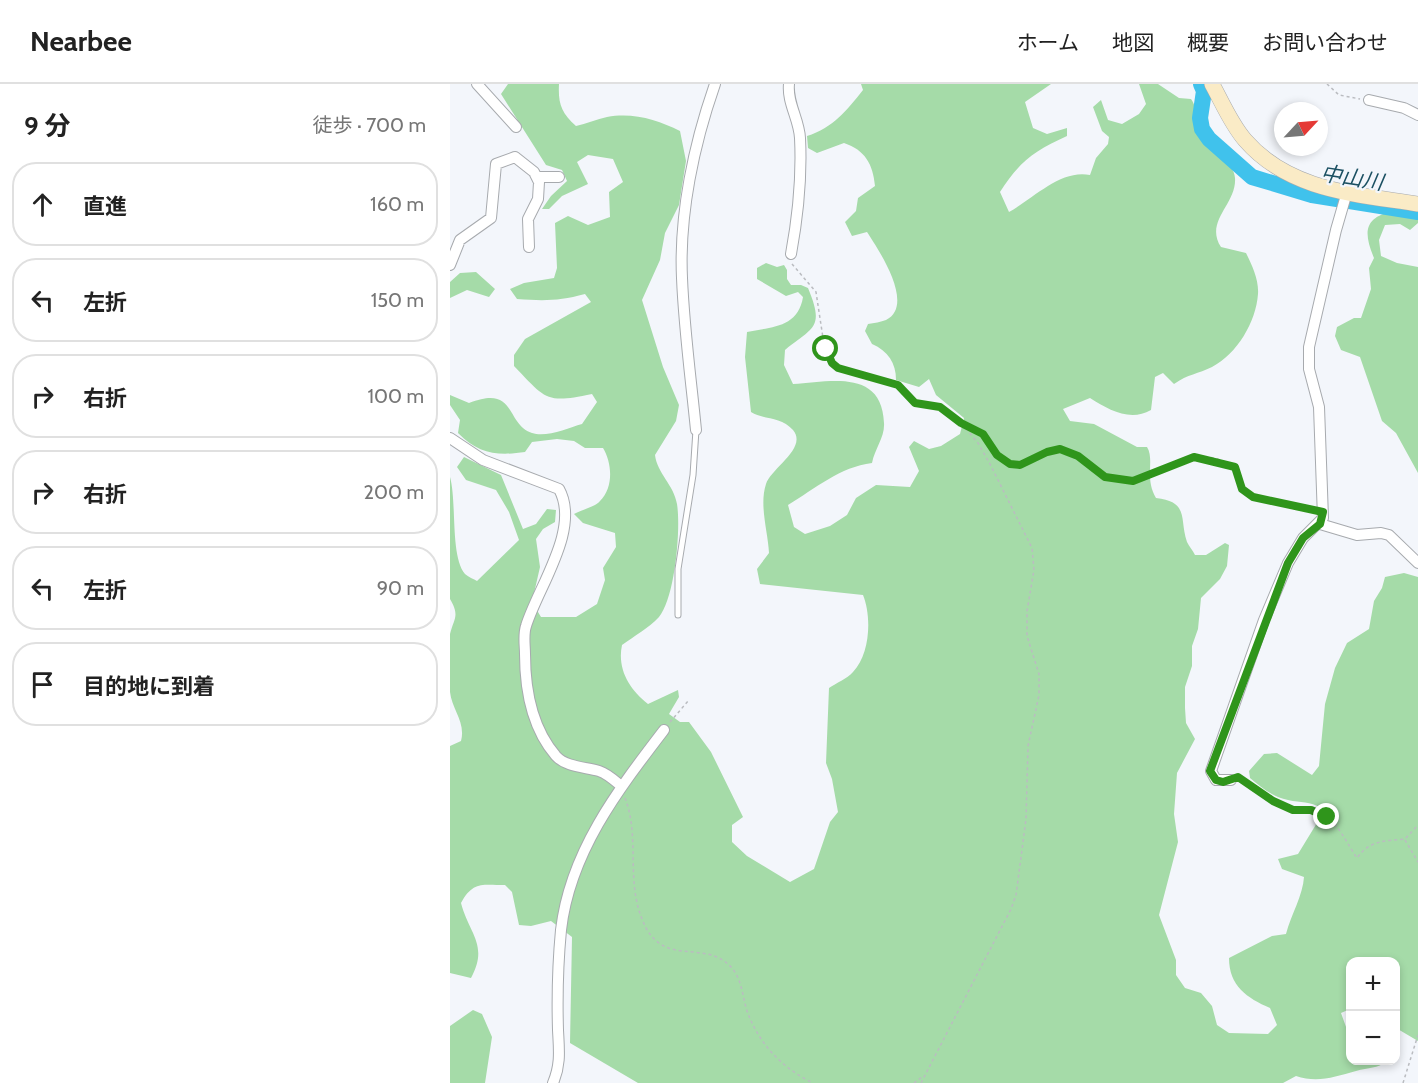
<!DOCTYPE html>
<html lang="ja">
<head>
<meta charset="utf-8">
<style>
	body { margin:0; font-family:Cabin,"Noto Sans JP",sans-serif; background:#f6f6f6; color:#222 }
	.controls { position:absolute; right:18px; bottom:18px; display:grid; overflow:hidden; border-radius:12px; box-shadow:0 3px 9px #0003 }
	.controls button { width:54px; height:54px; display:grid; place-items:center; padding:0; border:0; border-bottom:2px solid #e0e0e0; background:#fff; color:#222; font:30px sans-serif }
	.compass { position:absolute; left:824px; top:18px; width:54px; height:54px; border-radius:50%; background:#fff; box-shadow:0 3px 9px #0003; rotate:64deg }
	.stop { position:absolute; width:18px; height:18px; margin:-14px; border:4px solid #2f951b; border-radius:50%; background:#fff }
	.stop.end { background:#2f951b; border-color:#fff; box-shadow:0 2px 6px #0008 }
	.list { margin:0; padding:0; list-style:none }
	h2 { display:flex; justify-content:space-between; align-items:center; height:78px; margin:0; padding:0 24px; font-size:26px }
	h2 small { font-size:20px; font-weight:400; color:#767676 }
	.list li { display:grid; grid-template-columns:39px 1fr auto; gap:18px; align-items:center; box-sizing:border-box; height:84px; margin:0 12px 12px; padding:0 12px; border:2px solid #e0e0e0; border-radius:24px }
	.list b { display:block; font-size:22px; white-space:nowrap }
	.list em { font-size:20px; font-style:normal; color:#767676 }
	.icon { flex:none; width:33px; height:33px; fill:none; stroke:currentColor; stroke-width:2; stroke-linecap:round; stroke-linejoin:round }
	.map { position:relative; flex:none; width:968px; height:999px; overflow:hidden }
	header { display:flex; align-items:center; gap:36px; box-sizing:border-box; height:84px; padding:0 30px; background:#fff; border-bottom:2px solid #e0e0e0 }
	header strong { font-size:28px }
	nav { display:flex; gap:33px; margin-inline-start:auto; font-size:21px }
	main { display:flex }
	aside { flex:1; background:#fff }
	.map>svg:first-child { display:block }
</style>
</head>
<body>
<header>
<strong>Nearbee</strong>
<nav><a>ホーム</a><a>地図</a><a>概要</a><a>お問い合わせ</a></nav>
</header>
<main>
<aside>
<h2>9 分<small>徒歩 · 700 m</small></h2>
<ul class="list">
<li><svg class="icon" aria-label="ahead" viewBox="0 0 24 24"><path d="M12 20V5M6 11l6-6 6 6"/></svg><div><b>直進</b></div><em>160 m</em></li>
<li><svg class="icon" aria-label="left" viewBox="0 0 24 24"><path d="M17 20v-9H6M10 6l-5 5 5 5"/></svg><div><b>左折</b></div><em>150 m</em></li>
<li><svg class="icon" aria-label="right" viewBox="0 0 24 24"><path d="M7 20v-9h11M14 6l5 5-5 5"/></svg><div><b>右折</b></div><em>100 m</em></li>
<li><svg class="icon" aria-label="right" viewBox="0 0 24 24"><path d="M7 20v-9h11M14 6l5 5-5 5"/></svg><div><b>右折</b></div><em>200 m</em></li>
<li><svg class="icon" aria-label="left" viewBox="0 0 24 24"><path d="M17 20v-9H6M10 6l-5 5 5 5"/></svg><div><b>左折</b></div><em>90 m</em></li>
<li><svg class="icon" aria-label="arrive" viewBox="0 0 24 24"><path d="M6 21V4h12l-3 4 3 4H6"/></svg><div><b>目的地に到着</b></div></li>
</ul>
</aside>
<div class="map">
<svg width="968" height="999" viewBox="0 0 968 999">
	<rect width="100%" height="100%" fill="#f3f6fb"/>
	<path fill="#a5dba8" d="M58,0H109C108,19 111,29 126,42C136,40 147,35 157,33C183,28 208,36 230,47L236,77L229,121L215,149L210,176L192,216L213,283L229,321L226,337L205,371C207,389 224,401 227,420C231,445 225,514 209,533C199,544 184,552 172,561C167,585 179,605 198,620L228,606L229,613L219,630L230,638H239L261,668L293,733L282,741V758L297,772L340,798L364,785L380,738L388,728L382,695L376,679L379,604C386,599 397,595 403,588C420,570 422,533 413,511L310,500L307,485L319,469C318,448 309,421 316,400C321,384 358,364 343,346C331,332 314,336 301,328L295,273L297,248C321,243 348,244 353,213L348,208L336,212L307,195V184L316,179L327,183L334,181L337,186V195L341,201H351L358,204C375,245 363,243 335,266L334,281L343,300C379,298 432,284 434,339C435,353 425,364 422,379C390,383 366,404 338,421L344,443L355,450L380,442L397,431L406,414L426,401L460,403L469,387L459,363L464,357L479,365L491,362L510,350L514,334L486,311L479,295L469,303L446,296C446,279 438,267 422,260L415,247L418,240C424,239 431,238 436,236C466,221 428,165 417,148L402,152L395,138L406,127L408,114L425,102C423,80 415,66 394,59L367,69L358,64L357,52C383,44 397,26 413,6L411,0H601L575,18L583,44L597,50L617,44V52C584,67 570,77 550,108L559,128C584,114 611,85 640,91L646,74L658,60L659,53L652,47L643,23L651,16L658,36L672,40L689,30L696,20L689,0H708L729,14L741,15C748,25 744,32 746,42C748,47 752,54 755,58C763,70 784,78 785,94C787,120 754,137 771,163L796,169C802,181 809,196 808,210C806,238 787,270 762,283C748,290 738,290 724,300L713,289L705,293L701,326C680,338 659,326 640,314L613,325L620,337L644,340L687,363H697C705,376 694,394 706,414C740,418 729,435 737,458C739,462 743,467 745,471H756L775,459L779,461L777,482L770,495L751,514L748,545L742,562V582L735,603V624L736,639L745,655L727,689L724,730L728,758L709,831L726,876V891L735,904L751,909L762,922L767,941L779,949L818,950L827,941L820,924C797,914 779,902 779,874L822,852L836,850C841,831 853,811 854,793L832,785L828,775L848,770L870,734L871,724C860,717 851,719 838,716C823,713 812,704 800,694L799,687L814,670L827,669L862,691L869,682L875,620L885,584L897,559L919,545L924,517L932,504L935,493L954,489L968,493V957L946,944V878H900V925L891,929L900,954V976L937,977C927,985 919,983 906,987C885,993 867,999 846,992L833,999H188L120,959L122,853L101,837L81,842L69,841L62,808L55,801C32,801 23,797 11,819C19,850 39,861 21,894L0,889V662L11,657C16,638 2,626 0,608C0,591 0,566 0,550C4,534 10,532 0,515V393C7,418 0,472 15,490C18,493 24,495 27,497L69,456L59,428L46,406L16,396L7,383L14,373L51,391L73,445L86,440L97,425L106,426L105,438L93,445L86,455L90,483L82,518L91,533H126L147,520L155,496L153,484L166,463L165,449L133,439L124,430C131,426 145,423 150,417C164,403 162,379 153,364H135L124,357L107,355L82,358L75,368C48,372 28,370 8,349L10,336L0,321V311L19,319C67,300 55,340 82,349C96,354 118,344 132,340L147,318L142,310C95,320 96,315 64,282V271L75,255L141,218L135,210C109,217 94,217 67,215L60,205L74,199L104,194L107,184L105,139L118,132L138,141L160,133L159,108L173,98L163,75L138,71L127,78L138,100L112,112L99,125H92L101,112L117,97L112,86L96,81L51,10Z
		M944,127L968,131V139L960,146L950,140L935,141L929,156L931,172L947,179L968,183V389L946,349L932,337L910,273L891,266L885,252L887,243L904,234H911L921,205L919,184L924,174C913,148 914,133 944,127Z
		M26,188L45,205L39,213L17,206L0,214V198L10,189Z
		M23,926L32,930L42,953L35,999H0V942Z"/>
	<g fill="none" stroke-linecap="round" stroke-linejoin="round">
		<path stroke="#40c2ec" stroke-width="16" d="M751,0L754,7L750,34L752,45L759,55L802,93L862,111L968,128"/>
		<defs>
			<path id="service" d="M228,531V485L243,391L246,346"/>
			<path id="minor" d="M27,0L66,43
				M339,0C337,19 349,35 350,54C352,93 348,132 341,170
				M919,16L954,24L968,31
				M88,93H109
				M0,181L10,156L41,134L46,80L65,73L84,88L89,98L88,115L78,135L79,163
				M246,346C241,295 234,245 232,194C229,130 244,60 265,0
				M0,354L33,376L109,405C131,445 88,503 76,542C73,551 75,561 75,570C75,606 81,643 106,672C116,683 135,683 149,687C158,690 164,696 171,702
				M870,440L907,451L931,449L939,451L968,479
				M781,696H766L761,687L814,536L838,479L853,454L873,434L869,323L859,285V263L886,146L897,108
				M103,999C111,980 109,966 108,946C107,913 108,878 111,846C120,768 168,706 214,646"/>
			<path id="secondary" d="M762,0C772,18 781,40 795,56C839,107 906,110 968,120"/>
		</defs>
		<use href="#service" stroke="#a7aaae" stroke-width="7"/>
		<use href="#minor" stroke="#a7aaae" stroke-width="12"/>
		<use href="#secondary" stroke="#a7aaae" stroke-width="16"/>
		<path stroke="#babcc0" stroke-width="1.5" stroke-dasharray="3 3" stroke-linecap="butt" d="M877,0L889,11L910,15
			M342,180L366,208L373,254L382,279L398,288L411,289L448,301L465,319L490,323L511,339L528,359L540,380L582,464L584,486L577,527V552L589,590V611L578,662L576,735L566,811L561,825L471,999
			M512,340C519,342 528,344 533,349C543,359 545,375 560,380C578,387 593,362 611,366C637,370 649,396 676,397C718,400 735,353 785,383L792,405L803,413L862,427
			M220,638L239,616
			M790,694C806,706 821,718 841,725C853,729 866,724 877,732C889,742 898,761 907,774C920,756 934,757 955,755L968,741
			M175,714C190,752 176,796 192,835C211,885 252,855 279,881C292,893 292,911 297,927C309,960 332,984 363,999
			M955,756L968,778
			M464,999L473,992
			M953,999L968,951"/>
		<use href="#service" stroke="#fff" stroke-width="5"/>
		<use href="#minor" stroke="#fff" stroke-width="10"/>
		<use href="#secondary" stroke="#faebc6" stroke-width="15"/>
	</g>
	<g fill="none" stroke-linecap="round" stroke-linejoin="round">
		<path stroke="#2f951b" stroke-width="8" d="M376,265L382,279L388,284L448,301L465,319L490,323L511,339L533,350L547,371L560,380L570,381L597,368L610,365L628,372L655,393L683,397L744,373L785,383L792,405L803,413L873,428L870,440L853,454L838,479L760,687L766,696L773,698L788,693L823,717L843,726H861L877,733"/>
	</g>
	<g text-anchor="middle" stroke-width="4.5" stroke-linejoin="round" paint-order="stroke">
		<g font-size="21" font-style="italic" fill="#1b5062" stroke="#f3f6fb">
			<text transform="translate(902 94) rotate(9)" y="7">中山川</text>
		</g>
	</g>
</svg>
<div class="controls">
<button>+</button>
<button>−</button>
</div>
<svg class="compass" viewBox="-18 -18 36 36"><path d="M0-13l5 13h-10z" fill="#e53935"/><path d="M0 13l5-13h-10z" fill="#767676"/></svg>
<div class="stop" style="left:376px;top:265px"></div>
<div class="stop end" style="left:877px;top:733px"></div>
</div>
</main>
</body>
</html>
